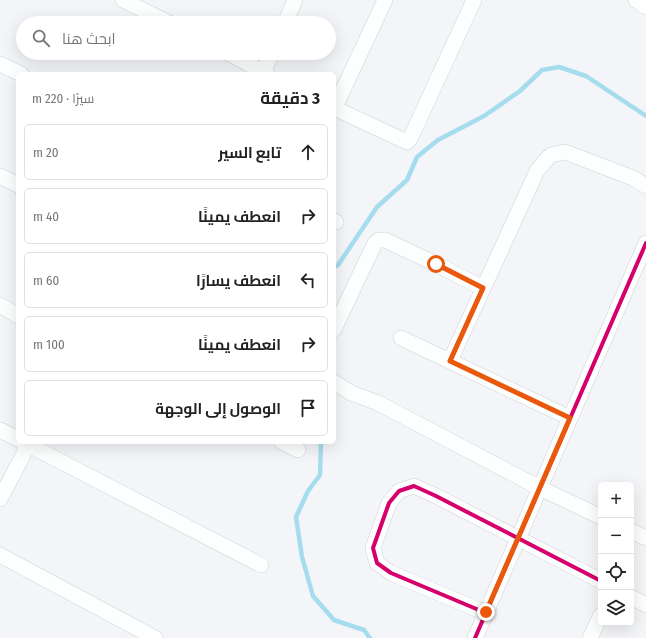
<!DOCTYPE html>
<html lang="ar">
<head>
<meta charset="utf-8">
<style>
	body { margin:0; font-family:"Fira Sans Condensed",Cairo,sans-serif; background:#f2f2f2; color:#222; direction:rtl }
	.controls { position:absolute; right:12px; bottom:12px; display:grid; overflow:hidden; border-radius:6px; box-shadow:0 4px 16px #0002 }
	.controls button { width:36px; height:36px; display:grid; place-items:center; padding:0; border:0; border-bottom:1px solid #e0e0e0; background:#fff; color:#222; font:20px sans-serif }
	.stop { position:absolute; width:12px; height:12px; margin:-9px; border:3px solid #ea580c; border-radius:50%; background:#fff }
	.stop.end { background:#ea580c; border-color:#fff; box-shadow:0 1px 4px #0008 }
	.list { margin:0; padding:0; list-style:none }
	h2 { display:flex; justify-content:space-between; align-items:center; height:52px; margin:0; padding:0 16px; font-size:17px }
	h2 small { font-size:13px; font-weight:400; color:#767676 }
	.list li { display:grid; grid-template-columns:26px 1fr auto; gap:12px; align-items:center; box-sizing:border-box; height:56px; margin:0 8px 8px; padding:0 8px; border:1px solid #e0e0e0; border-radius:6px }
	.list b { display:block; font-size:15px; white-space:nowrap }
	.list em { font-size:13px; font-style:normal; color:#767676 }
	.icon { flex:none; width:22px; height:22px; fill:none; stroke:currentColor; stroke-width:2; stroke-linecap:round; stroke-linejoin:round }
	.map { position:relative; flex:none; width:646px; height:638px; overflow:hidden; direction:ltr }
	.search { position:absolute; background:#fff; box-shadow:0 4px 16px #0002; left:16px; top:16px; width:320px; height:44px; display:flex; align-items:center; gap:10px; box-sizing:border-box; padding:0 14px; border-radius:22px; color:#767676; font-size:15px }
	.panel { position:absolute; background:#fff; box-shadow:0 4px 16px #0002; left:16px; top:72px; width:320px; height:372px; border-radius:6px; direction:rtl }
	.map>svg:first-child { display:block }
</style>
</head>
<body>
<div class="map">
<svg width="646" height="638" viewBox="0 0 646 638">
	<rect width="100%" height="100%" fill="#f4f5f9"/>
	<g fill="none" stroke-linecap="round" stroke-linejoin="round">
		<path stroke="#a6ddee" stroke-width="4.5" d="M334,267L338,265L377,207L407,180L417,157L438,140L484,116L520,91L542,70L559,67L586,76L646,116
			M321,442L320,475L308,491L296,517L302,557L313,596L334,620L364,630L370,638"/>
		<defs>
			<path id="minor" d="M123,0L169,23
				M636,0L646,7
				M285,23L295,0
				M228,53L267,74
				M0,64L21,74
				M263,72L272,53
				M334,108L407,142L410,139L474,0
				M334,109L385,0
				M0,176L18,185
				M334,221L336,222
				M0,305L18,316
				M334,329L375,243L379,240H385L436,264L483,288
				M401,338L570,418
				M450,361L537,171L545,161L551,155L565,152L633,178L646,186
				M334,382L351,393L378,403L540,488L601,517
				M0,430L18,439
				M23,442L261,565
				M282,442L298,450
				M0,499L30,442
				M631,531L646,538
				M0,555L155,638
				M631,597L646,605
				M486,613L391,573L377,563L373,548L389,503L399,491L414,486L436,496L601,581
				M475,638L646,243
				M590,638L601,615"/>
		</defs>
		<use href="#minor" stroke="#d0d1d5" stroke-width="16"/>
		<use href="#minor" stroke="#fdfefe" stroke-width="15"/>
		<defs>
			<path id="cycleway" d="M486,613L391,573L377,563L373,548L389,503L399,491L414,486L436,496L601,581
				M475,638L646,243"/>
		</defs>
		<use href="#cycleway" stroke="#fff" stroke-width="6"/>
		<use href="#cycleway" stroke="#d6006c" stroke-width="4"/>
	</g>
	<g fill="none" stroke-linecap="round" stroke-linejoin="round">
		<path stroke="#ea580c" stroke-width="5" d="M436,264L483,288L450,361L570,418L486,612"/>
	</g>
</svg>
<div class="controls">
<button>+</button>
<button>−</button>
<button><svg class="icon" aria-label="locate" viewBox="0 0 24 24"><circle cx="12" cy="12" r="6"/><path d="M12 2v4M12 18v4M2 12h4M18 12h4"/></svg></button>
<button><svg class="icon" aria-label="layers" viewBox="0 0 24 24"><path d="M12 4l9 5-9 5-9-5zM3 14l9 5 9-5"/></svg></button>
</div>
<div class="stop" style="left:436px;top:264px"></div>
<div class="stop end" style="left:486px;top:612px"></div>
<div class="search"><svg class="icon" aria-label="search" viewBox="0 0 24 24"><circle cx="10" cy="10" r="6"/><path d="M15 15l6 6"/></svg>ابحث هنا</div>
<section class="panel">
<h2>3 دقيقة<small>سيرًا · 220 m</small></h2>
<ul class="list">
<li><svg class="icon" aria-label="ahead" viewBox="0 0 24 24"><path d="M12 20V5M6 11l6-6 6 6"/></svg><div><b>تابع السير</b></div><em>20 m</em></li>
<li><svg class="icon" aria-label="right" viewBox="0 0 24 24"><path d="M7 20v-9h11M14 6l5 5-5 5"/></svg><div><b>انعطف يمينًا</b></div><em>40 m</em></li>
<li><svg class="icon" aria-label="left" viewBox="0 0 24 24"><path d="M17 20v-9H6M10 6l-5 5 5 5"/></svg><div><b>انعطف يسارًا</b></div><em>60 m</em></li>
<li><svg class="icon" aria-label="right" viewBox="0 0 24 24"><path d="M7 20v-9h11M14 6l5 5-5 5"/></svg><div><b>انعطف يمينًا</b></div><em>100 m</em></li>
<li><svg class="icon" aria-label="arrive" viewBox="0 0 24 24"><path d="M6 21V4h12l-3 4 3 4H6"/></svg><div><b>الوصول إلى الوجهة</b></div></li>
</ul>
</section>
</div>
</body>
</html>
